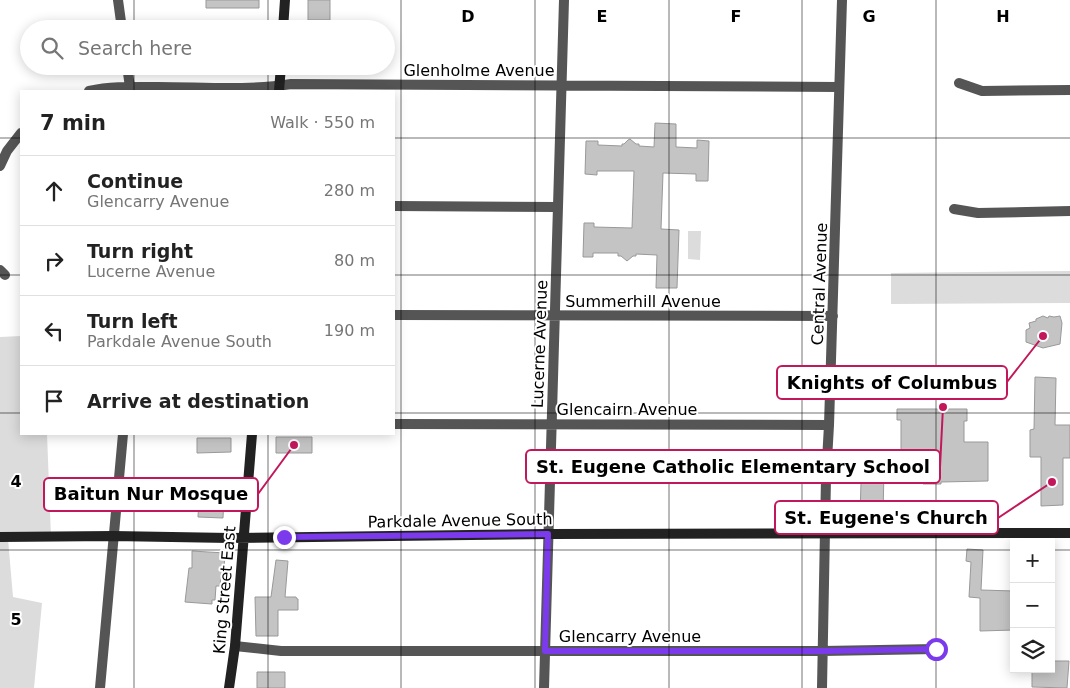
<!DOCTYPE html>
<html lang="en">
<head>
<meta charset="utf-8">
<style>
	body { margin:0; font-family:"DejaVu Sans",sans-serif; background:#f6f6f6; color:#222 }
	.controls { position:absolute; right:15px; bottom:15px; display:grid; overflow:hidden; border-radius:0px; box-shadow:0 2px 12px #0003 }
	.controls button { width:45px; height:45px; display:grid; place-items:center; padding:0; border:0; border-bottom:1px solid #e0e0e0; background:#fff; color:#222; font:25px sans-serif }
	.stop { position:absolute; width:15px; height:15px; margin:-11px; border:4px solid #7c3aed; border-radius:50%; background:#fff }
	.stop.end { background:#7c3aed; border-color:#fff; box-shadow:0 1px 5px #0008 }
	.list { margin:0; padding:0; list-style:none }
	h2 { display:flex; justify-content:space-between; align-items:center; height:65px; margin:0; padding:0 20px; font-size:21px }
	h2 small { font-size:16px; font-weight:400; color:#767676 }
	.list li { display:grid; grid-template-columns:32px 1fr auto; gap:15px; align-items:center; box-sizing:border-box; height:70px; padding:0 20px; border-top:1px solid #e0e0e0 }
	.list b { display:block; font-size:19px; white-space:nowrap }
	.list p { margin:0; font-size:16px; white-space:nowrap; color:#767676 }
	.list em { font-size:16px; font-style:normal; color:#767676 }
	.icon { flex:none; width:28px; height:28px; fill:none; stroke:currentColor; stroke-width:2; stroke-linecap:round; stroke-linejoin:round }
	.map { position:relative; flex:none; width:1070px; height:688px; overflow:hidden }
	.search { position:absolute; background:#fff; box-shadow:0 2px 12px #0003; left:20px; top:20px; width:375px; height:55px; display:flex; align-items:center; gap:12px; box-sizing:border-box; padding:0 18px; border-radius:28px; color:#767676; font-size:19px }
	.panel { position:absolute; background:#fff; box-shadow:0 2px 12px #0003; left:20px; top:90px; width:375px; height:345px; border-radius:0px }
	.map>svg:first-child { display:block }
</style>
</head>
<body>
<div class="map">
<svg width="1070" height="688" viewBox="0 0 1070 688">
	<rect width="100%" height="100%" fill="#fff"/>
	<path fill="#dcdcdc" d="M688,231H701L700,260L688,259Z
		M1070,271V303L891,304V273Z
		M21,336V434H47L51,537L8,539L13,597L42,603L34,688H0V337Z"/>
	<path fill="#c4c4c4" stroke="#999" d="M206,0H259V8H206Z
		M308,0H330V20H308Z
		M655,123L676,124V147L697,148V140L709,141L708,181H696V174L663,173L661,229L679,230L677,288H656L657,255L636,254V256H633L627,261L621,256H618V253H593V257H583L584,223H594V227L632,228L634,171H597V175L585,174L586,141H598V145L622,146V144H624L628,140L630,139L636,144H639V146L654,147Z
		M1043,316L1048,318L1049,316L1054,317L1060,316L1062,323L1060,344L1043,348L1026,342V330L1030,328L1029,323L1036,321V319Z
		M1035,377L1056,378L1055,425H1070V458H1063V505L1041,506V457H1030V430L1034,429Z
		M897,409H967V421H964V442H988V481L941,482V484H923V483L901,482V420H897Z
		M276,437H312V453H276Z
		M197,438H231V452L197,453Z
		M844,470L884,471L883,514H860L861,483H844Z
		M191,478H221V480H226L227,497H224L223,518L198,517L199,496H186V481H192Z
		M967,549L983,550L981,590L1014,591V630L980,631V598L969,597L971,562L966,561Z
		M192,551L225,553L224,568L222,567L220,586H216L215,600H212V604L185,602L189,568H192Z
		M276,560L288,561L285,597H296L297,599H298V610H278V636H256L255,597H271Z
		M1051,661H1069L1067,688L1032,687V669H1051Z
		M257,672H285V688H257Z"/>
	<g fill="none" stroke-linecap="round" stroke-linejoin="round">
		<path stroke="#555" stroke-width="10" d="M118,0L122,29
			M127,66L130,87
			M959,83L982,91L1070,90
			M89,91C112,86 135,87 158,87C202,87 247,91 291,84L839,87
			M0,166L7,151L21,133
			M394,206L557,207
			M954,209L978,213L1070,211
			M0,270L5,275
			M394,315L833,316
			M394,424L829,425
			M235,646L281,651H823L936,649
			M100,688L123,434
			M544,688L564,0
			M822,688L826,478L829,425L842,0"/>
		<path stroke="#222" stroke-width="10" d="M283,29L285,0
			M279,91L281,66
			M0,537L113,536L230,538L548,534L1070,533
			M229,688L235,646L252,434"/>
	</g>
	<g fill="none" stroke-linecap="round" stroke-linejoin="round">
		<path stroke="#7c3aed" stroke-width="6" d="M284,537L548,534L545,651H824L936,649"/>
	</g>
	<path fill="none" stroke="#000" stroke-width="1" stroke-opacity="0.55" d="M134,0V29M268,0V29M401,0V688M535,0V688M669,0V688M802,0V688M936,0V688M134,66V91M268,66V91M0,138H21M394,138H1070M0,275H21M394,275H1070M0,413H21M394,413H1070M134,434V688M268,434V688M0,550H1014M1051,550H1070"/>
	<g text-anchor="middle" stroke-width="4" stroke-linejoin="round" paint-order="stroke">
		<g font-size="16" fill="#000" stroke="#fff">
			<text x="479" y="76">Glenholme Avenue</text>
			<text transform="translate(819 284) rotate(-88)" y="6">Central Avenue</text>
			<text x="643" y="307">Summerhill Avenue</text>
			<text transform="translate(539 344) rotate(-88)" y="6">Lucerne Avenue</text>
			<text x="627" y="415">Glencairn Avenue</text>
			<text transform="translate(460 520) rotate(-1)" y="6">Parkdale Avenue South</text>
			<text transform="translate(224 590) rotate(-85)" y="6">King Street East</text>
			<text x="630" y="642">Glencarry Avenue</text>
		</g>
	</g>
	<g font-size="16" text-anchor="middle" font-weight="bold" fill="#000" stroke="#fff" stroke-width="4" stroke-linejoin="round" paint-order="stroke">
		<text x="468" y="22">D</text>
		<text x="602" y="22">E</text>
		<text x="736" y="22">F</text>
		<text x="869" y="22">G</text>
		<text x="1003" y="22">H</text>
		<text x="16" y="487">4</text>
		<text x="16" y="625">5</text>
	</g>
	<path fill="none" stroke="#c2185b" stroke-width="2" d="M1043 336L1007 382M943 407L940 467M294 445L258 494M1052 482L998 518"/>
	<g fill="#c2185b" stroke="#fff" stroke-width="2">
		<circle cx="1043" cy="336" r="5"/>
		<circle cx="943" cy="407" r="5"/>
		<circle cx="294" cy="445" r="5"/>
		<circle cx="1052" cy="482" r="5"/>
	</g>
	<g fill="#fff" stroke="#c2185b" stroke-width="2">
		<rect x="777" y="366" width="230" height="33" rx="5"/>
		<rect x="526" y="450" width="414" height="33" rx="5"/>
		<rect x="44" y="478" width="214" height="33" rx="5"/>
		<rect x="775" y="501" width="223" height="33" rx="5"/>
	</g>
	<g font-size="18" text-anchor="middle" font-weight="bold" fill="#000">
		<text x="892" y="389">Knights of Columbus</text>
		<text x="733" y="473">St. Eugene Catholic Elementary School</text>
		<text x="151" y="500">Baitun Nur Mosque</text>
		<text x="886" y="524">St. Eugene's Church</text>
	</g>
</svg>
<div class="controls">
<button>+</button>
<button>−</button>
<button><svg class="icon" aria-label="layers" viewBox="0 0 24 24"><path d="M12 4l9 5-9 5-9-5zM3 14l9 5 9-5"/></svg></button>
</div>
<div class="stop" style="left:936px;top:649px"></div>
<div class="stop end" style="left:284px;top:537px"></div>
<div class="search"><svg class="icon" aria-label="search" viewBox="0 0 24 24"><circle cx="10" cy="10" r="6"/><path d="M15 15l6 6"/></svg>Search here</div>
<section class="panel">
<h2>7 min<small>Walk · 550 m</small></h2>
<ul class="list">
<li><svg class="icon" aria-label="ahead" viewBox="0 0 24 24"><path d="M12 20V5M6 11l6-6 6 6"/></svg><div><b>Continue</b><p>Glencarry Avenue</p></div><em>280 m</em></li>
<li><svg class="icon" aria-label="right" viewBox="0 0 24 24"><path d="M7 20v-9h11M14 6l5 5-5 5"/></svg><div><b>Turn right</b><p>Lucerne Avenue</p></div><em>80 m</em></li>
<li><svg class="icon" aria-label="left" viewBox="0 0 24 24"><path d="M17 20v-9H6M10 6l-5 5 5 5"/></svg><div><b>Turn left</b><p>Parkdale Avenue South</p></div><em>190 m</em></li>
<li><svg class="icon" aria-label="arrive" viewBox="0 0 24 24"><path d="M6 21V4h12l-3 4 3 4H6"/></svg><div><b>Arrive at destination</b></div></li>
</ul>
</section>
</div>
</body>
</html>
